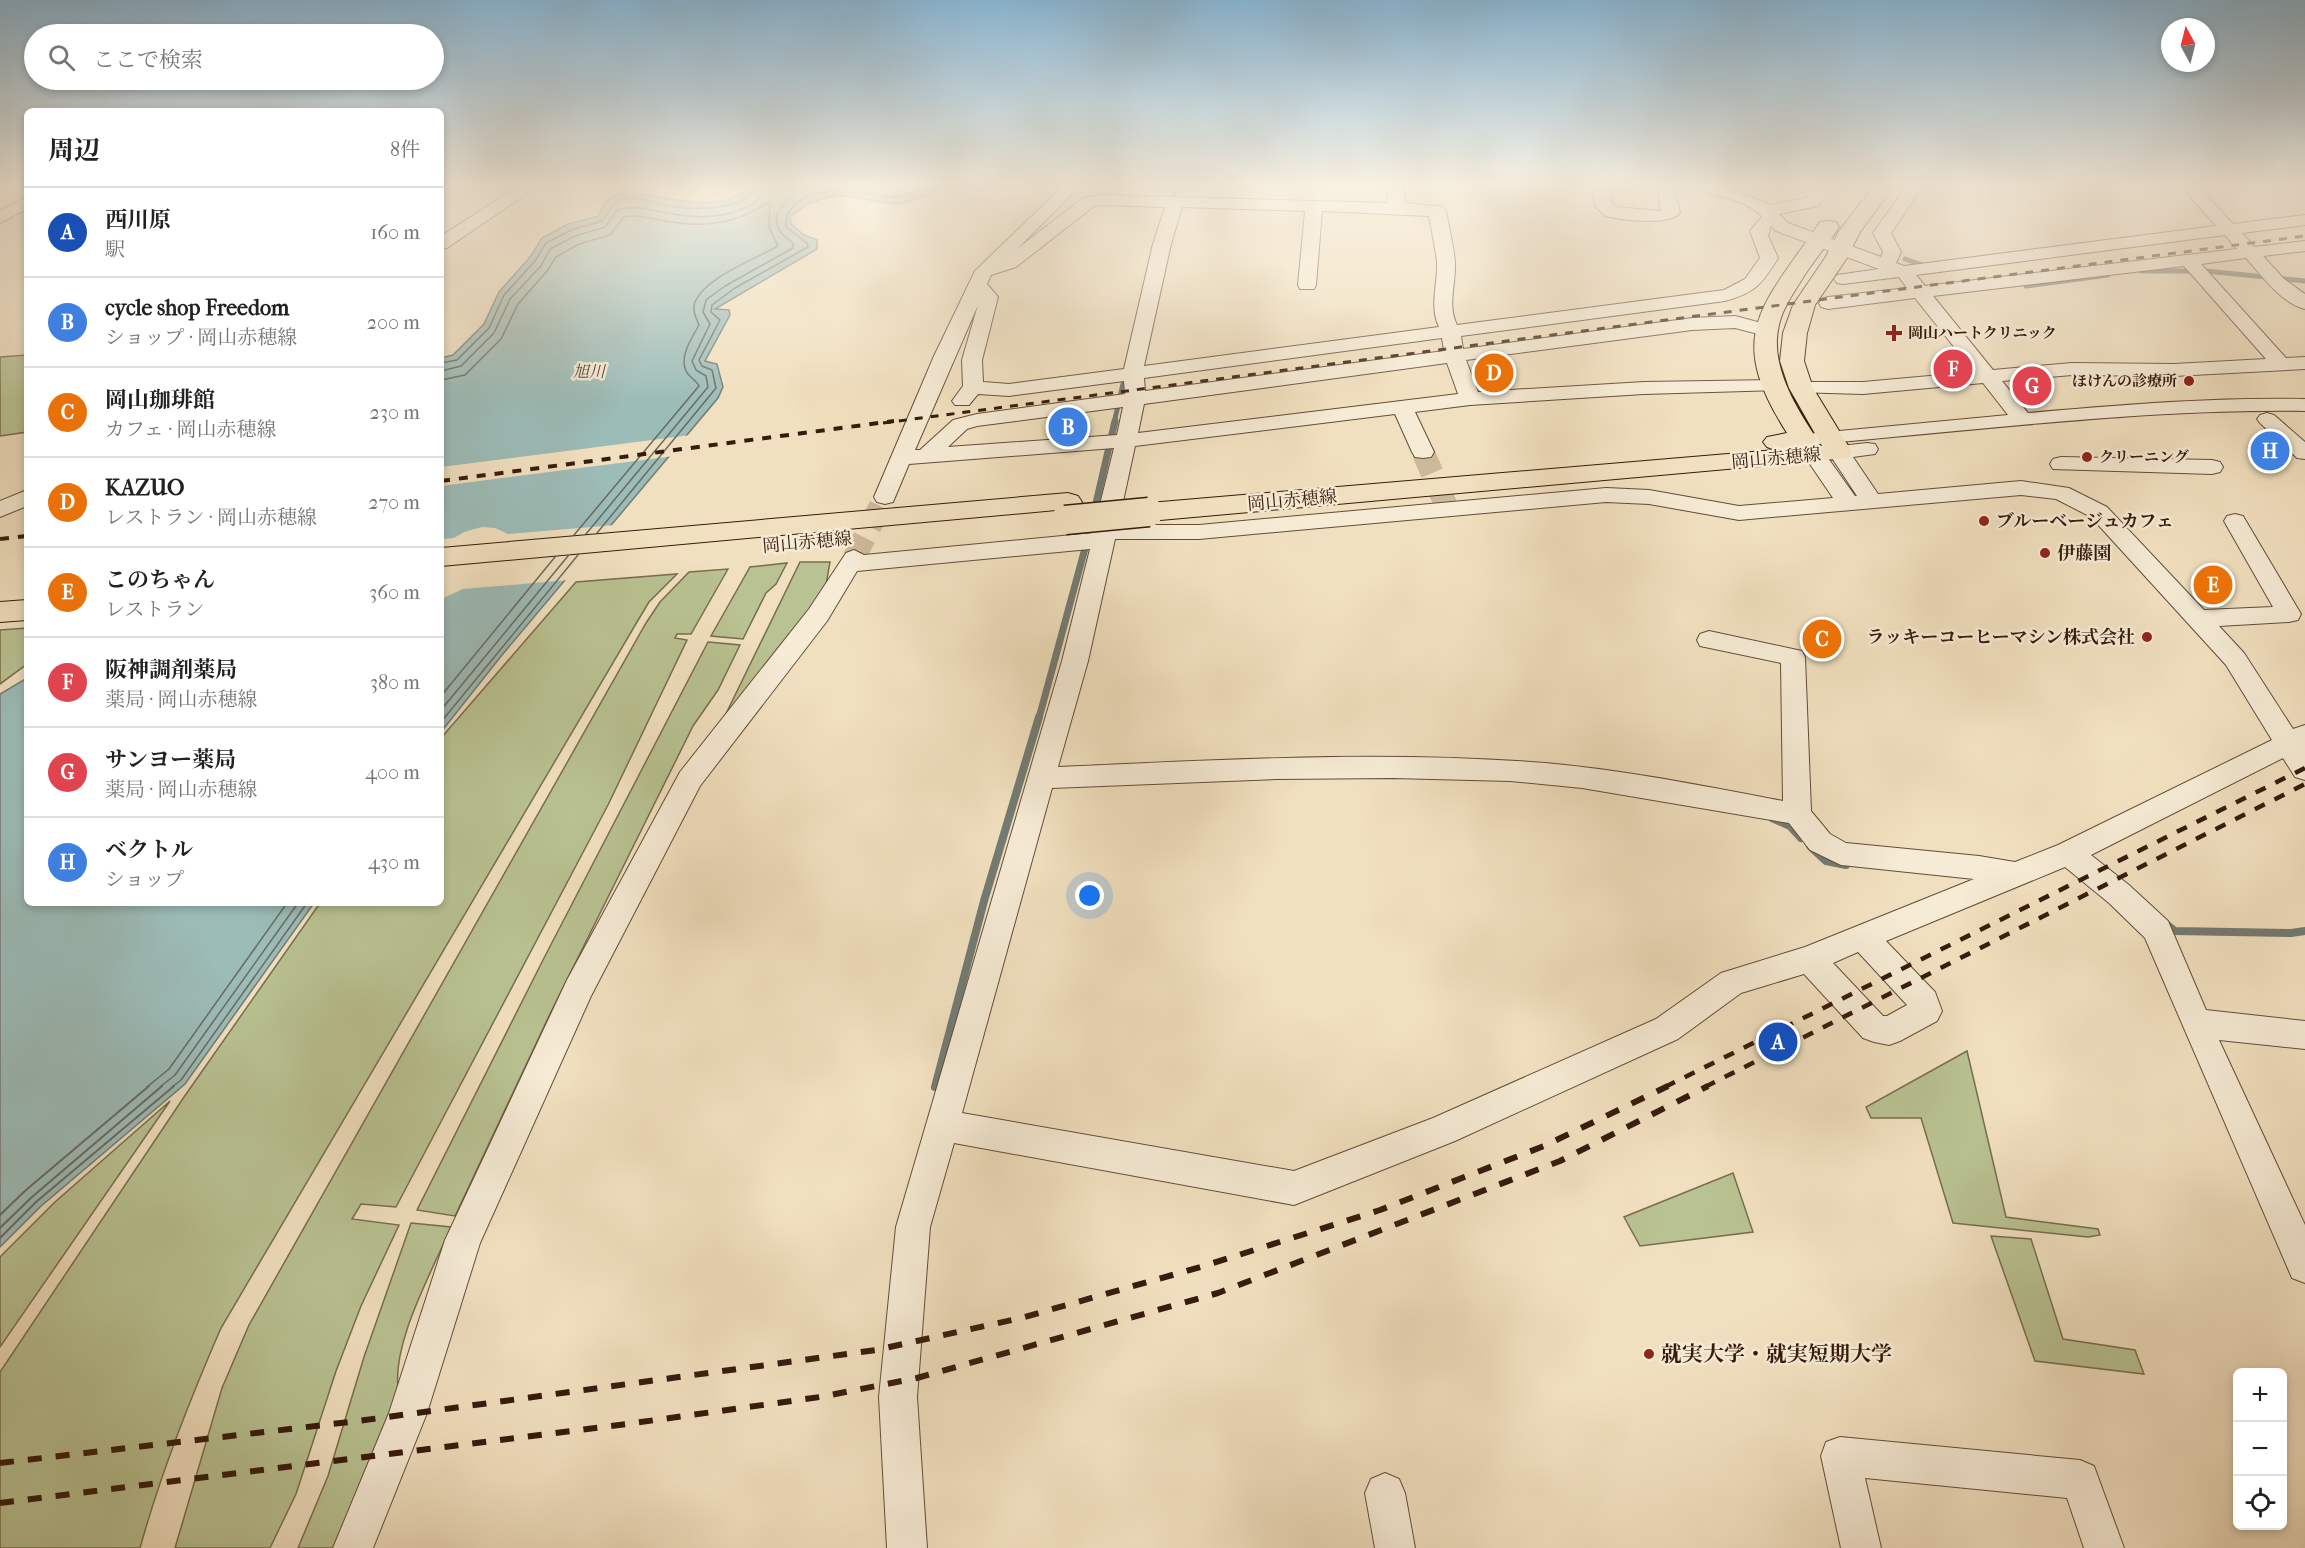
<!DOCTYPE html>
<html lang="ja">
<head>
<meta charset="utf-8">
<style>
	body { margin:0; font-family:"IM FELL French Canon","Noto Serif JP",serif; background:#f6f6f6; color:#222 }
	.controls { position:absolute; right:18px; bottom:18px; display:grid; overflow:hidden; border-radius:9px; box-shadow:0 3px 9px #0003 }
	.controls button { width:54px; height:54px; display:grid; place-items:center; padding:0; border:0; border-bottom:2px solid #e0e0e0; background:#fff; color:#222; font:30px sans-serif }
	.compass { position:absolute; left:2161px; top:18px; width:54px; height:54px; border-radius:50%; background:#fff; box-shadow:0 3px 9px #0003; rotate:353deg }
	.you { position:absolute; left:1090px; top:896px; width:21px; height:21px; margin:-15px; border:4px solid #fff; border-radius:50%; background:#1a73e8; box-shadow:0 0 0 9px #1a73e833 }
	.badge { display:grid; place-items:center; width:39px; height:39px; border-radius:50%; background:#0f766e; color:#fff; font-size:20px; font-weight:700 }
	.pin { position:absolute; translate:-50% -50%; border:3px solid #fff; box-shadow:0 2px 6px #0006 }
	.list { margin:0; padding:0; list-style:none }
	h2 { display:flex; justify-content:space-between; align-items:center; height:78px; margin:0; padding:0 24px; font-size:26px }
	h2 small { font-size:20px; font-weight:400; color:#767676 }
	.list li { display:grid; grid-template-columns:39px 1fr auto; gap:18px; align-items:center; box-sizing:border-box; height:90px; padding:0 24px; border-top:2px solid #e0e0e0 }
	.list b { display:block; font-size:22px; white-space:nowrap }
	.list p { margin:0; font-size:20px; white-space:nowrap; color:#767676 }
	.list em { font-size:20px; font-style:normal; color:#767676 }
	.icon { flex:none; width:33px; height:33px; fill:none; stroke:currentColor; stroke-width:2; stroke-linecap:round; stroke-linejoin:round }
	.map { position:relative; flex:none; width:2305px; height:1548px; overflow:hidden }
	.search { position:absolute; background:#fff; box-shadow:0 3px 9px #0003; left:24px; top:24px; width:420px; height:66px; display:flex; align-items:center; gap:15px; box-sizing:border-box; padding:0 21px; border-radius:33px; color:#767676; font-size:22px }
	.panel { position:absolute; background:#fff; box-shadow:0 3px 9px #0003; left:24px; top:108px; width:420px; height:798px; border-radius:9px }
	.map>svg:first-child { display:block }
</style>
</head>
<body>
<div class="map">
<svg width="2305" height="1548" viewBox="0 0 2305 1548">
	<rect width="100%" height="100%" fill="#f1e0bf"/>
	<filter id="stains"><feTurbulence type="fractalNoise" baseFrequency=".00333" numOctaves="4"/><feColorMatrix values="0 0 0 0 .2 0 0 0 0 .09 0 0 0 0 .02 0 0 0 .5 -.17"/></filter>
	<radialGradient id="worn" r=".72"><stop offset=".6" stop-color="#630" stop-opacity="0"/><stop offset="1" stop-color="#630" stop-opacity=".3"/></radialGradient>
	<path fill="#b9c292" stroke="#786e4e" stroke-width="1.5" d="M27,355V432L0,436V357Z
		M800,562H830L826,585L788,643L721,724Z
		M787,563L776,584L766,593L743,639L711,636L750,567Z
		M728,569L691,634H677L675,638L687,640L608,805L396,1207L361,1204L352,1219L399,1225L361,1306L336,1371L296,1494L270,1548H175L222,1388L249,1325L646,623L660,602L689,572Z
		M677,574L649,602L637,622L221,1328C190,1399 161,1472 140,1548H0V1372L184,1097L320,903H441V738L576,582Z
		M27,628V664L0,684V630Z
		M708,642L740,645L718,690L693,726L550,1014L455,1216L417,1210L544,958Z
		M1967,1051L2006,1217L2098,1229L2100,1235L2088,1237L1953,1223L1921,1118H1871L1866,1107Z
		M170,1101L0,1347V1257L55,1202Z
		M1733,1173L1753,1232L1640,1246L1624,1217Z
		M411,1223L451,1227C432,1272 389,1347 399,1394L336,1548H298L328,1476L364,1357Z
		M1991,1236L2031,1239L2063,1339L2135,1350L2144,1374L2035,1361Z"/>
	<path fill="#9cbcb8" stroke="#737b73" stroke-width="1.5" d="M752,186H946C934,192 916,201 902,203C883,206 865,197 846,196C825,196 805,203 790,217L791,224L804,235L817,240V249L715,309L729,310L730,315L705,361L717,364L723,387L718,398L502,655L441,732V358L453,355L484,324L499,292L530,257L542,238L568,224L599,216C601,210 603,203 608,200C638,176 705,227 752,186Z
		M27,678V903H314L185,1084L40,1207L0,1247V694Z"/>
	<path fill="#f1e0bf" d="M691,435L674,456L441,486V467Z
		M615,525L569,580L463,589L441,599V539L454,538L464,532L482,527L495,528L508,534Z"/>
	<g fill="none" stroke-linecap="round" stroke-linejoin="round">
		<path stroke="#696b62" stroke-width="1.5" d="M441,363L457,360L489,328L504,295L535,261L546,243L571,230L602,221L616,202C635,193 655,204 675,207C696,210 749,210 756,186
			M441,371L461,366L494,333L510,299L541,266L550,249L575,236L605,227L617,210C636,204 653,211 673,214C695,218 721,218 742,209C753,205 762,198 763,186
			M441,380L465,375L501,339L518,304L547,271L556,257L579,244L610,235L624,217C638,214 652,219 666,221C702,228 736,225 766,203L770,204L769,227L778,246C756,259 705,277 695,302C692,310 696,318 699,325C692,338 679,356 686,371C689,377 696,380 699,386L574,535
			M597,533L716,388L712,370L702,366L699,360L720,320L711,312L712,305L735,288L808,247L807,243L786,227C784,194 830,189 855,191C869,193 882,198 897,197C909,197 920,190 932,186
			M586,534L708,387L706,376L696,370L692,361L710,324L703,312L706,300L725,286L793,248V243C788,239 782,235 779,230C766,203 806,189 825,186
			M441,696L555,557
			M441,710L568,556
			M441,722L578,555
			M147,1087L169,1069L287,903
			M160,1087L175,1075L298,903
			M172,1087L181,1080L307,903"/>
		<path stroke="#696b62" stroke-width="2" d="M0,1215L26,1190L149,1086
			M0,1228L32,1197L162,1086
			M0,1238L36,1202L174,1086"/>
		<path stroke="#737b73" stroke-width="5" d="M1167,206L1178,186
			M1905,259L1923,265
			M2141,271H2206L2305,281
			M2026,286L2108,275
			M1114,423L1126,371"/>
		<path stroke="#737b73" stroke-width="7" d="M1094,512L1115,421
			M1039,718L1087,541"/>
		<path stroke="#737b73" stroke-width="8" d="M1772,818L1790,826L1801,838
			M1810,846L1826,861L1846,865
			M2165,923L2175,931L2291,933L2305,931
			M935,1087L984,901L1039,717"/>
		<path stroke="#ccb89b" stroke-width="23" stroke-dasharray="23 12" stroke-linecap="butt" d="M1423,452L1448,510
			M854,558L885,497"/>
		<defs>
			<path id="minor" d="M519,186H538L447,248L441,249V236Z
				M1063,186H1080L1017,249L1083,198L1102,195L1388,203L1387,186H1403L1405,203L1443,207L1446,211C1449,228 1454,246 1455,263C1456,284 1447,305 1457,325L1724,290L1745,279L1760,258L1750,231L1762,217C1755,204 1717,195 1702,190L1700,186H1723L1770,205L1806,198L1816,186H1832L1818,206L1779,214L1788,223L1881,257L1883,252L1873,233L1907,186H1923L1891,233L1901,252L1896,263L1904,266L2216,226L2181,186H2198L2233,224L2305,215V225L2242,233L2254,247L2305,241V251L2263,256L2284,279L2305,294V309C2281,303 2262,276 2246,258L2201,264L2286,358L2305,357V369L2174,376L2072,375L2002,381L2028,413C2121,405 2212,397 2305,399V411C2143,409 1980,430 1818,444L1855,496H1857L1828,452L1831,447L1867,443L1875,444L1878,449L1875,454L1853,457L1878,494L2021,481L2069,488L2107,507L2204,610L2273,607L2224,521L2227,516L2235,514L2243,516L2301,614L2298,620L2289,622L2219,626L2244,653L2293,729L2305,725V780L2295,777L2283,758L2091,855L2129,885L2168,921L2206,1010L2305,1021V1049L2219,1040L2305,1225V1283L2292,1278L2145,938L2109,903L2065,867L1886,941L1935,992L1942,1011L1937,1021L1900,1041L1889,1045L1874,1042L1863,1038L1804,974L1741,993L1678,1039L1455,1141L1294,1205L954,1143L930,1227L917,1397L927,1548H887L879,1397L896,1227L1062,661L1090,549L857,571L827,621L700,786L591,996L480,1243L427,1413L373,1548H333L389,1413L445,1240L567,980L680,772L809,609L846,553L854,550L864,555L1093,533L1114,448L909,464L893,502L885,504L877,502L874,497L934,356L975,271ZM1102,205L1165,207L1153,244L1124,369L1009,384L983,382L982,360L998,297L987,284L991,275L1016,267L1094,206ZM1182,207L1305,211L1298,285L1300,289H1314L1316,285L1322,211L1429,216C1432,231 1435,247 1437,262C1438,284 1429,306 1439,327L1144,366L1171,244ZM1771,226L1776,231L1879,269L1837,275L1834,279L1837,283L1843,284L1899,277L1907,288L1828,297L1821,299L1819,303L1821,307L1828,309L1915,298L1974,372L1863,382H1801L1794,384L1791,388L1794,392L1863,394L1983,383L2008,415L1797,435L1793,439L1833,498L1739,506L1649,490L1606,488L1199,525H1118L1135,446L1395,414L1412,452L1415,457L1423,458L1431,457L1434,452L1415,412L1470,405L1644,394L1781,390L1784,386L1781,382L1774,380L1644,382L1478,392L1466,360L1692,330L1735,328L1766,336L1773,334L1776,330L1773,326L1735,316L1692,318L1463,349L1461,336L1725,301C1755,293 1762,284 1778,258L1768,236ZM2225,235L2237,249L1925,286L1916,275ZM2184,266L2266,359L2174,364L2072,363L1993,370L1933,296ZM978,305L962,360L963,386L952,401L955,405H969L978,394L1009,396L1124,381L1125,394L977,414L953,420L920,450H915ZM1442,338L1444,351L1145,391L1144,378ZM1447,363L1458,394L1138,433L1144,404ZM1123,407L1117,435L948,447L967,429L977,426ZM2021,495L2056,499L2091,517L2226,665L2272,740L2058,845L2015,862L1979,856L1846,843L1830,834L1811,811L1805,657L1802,651L1709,631L1700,634L1697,640L1700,646L1781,663L1783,801C1704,786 1625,770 1545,763C1383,750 1220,760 1058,767L1088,661L1115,539H1199L1606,502L1649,504L1739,520ZM1393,778L1510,781L1582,788L1789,823L1810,850L1841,865L1974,879L1805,947L1721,973L1656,1019L1433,1118L1294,1171L962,1113L1052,788L1276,779ZM1858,952L1907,1005L1887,1016H1883L1833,963Z
				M1593,186H1609L1612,204L1616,207L1661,211L1657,186H1673L1680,213C1669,226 1621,220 1605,216L1595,206Z
				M27,197V209L0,223V211Z
				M2267,413L2274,415L2305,442V459L2297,458L2260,423L2257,419L2260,415Z
				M2061,457L2212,460L2220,462L2223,467L2220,472L2212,474L2053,469L2050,464L2053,459Z
				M27,490V506L0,517V501Z
				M1840,1437L2080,1460L2094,1466L2124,1548H2084L2067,1498L1865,1478L1881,1548H1841L1821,1456L1826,1442Z
				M1385,1473L1399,1479L1405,1493L1415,1548H1375L1365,1493L1371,1479Z"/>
			<path id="major" d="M1874,186H1894L1860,232L1847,258L1815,305L1807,333L1804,361L1813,388L1852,452L1848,458L1149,521L1139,518L1135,512L1139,506L1149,503L1775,450L1767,447L1763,442L1767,437L1787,433C1723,333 1763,306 1820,222L1828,221L1836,222L1839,227C1828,244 1815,259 1804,276C1795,291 1783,307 1779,325C1769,365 1796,407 1817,439L1813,444L1787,449L1822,446L1789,388L1780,361L1783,333L1793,305L1825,258L1839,231Z
				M1068,493L1078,496L1082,502L1078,508L441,566V548Z
				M27,600V620L0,622V602Z"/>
		</defs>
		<use href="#minor" stroke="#654c38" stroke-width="2"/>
		<use href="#major" stroke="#361a0b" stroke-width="2"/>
		<use href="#minor" fill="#f6ebd5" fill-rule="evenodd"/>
		<use href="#major" fill="#f1e0bf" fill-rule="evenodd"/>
		<path stroke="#361a0b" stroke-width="3" stroke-dasharray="8 8" stroke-linecap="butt" d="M883,423L2305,236"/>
		<path stroke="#361a0b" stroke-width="4" stroke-dasharray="9 9" stroke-linecap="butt" d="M441,481L894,421
			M0,539L27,536"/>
		<path stroke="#361a0b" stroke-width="4.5" stroke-dasharray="11 11" stroke-linecap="butt" d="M1665,1087L2305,768
			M1705,1087L2305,784"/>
		<path stroke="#361a0b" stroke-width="6" stroke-dasharray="14 14" stroke-linecap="butt" d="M0,1463L358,1421L876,1350L1021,1318L1204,1266L1380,1210L1544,1146L1668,1086
			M0,1503L627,1424L820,1397L917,1378L1218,1293L1560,1161L1708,1086"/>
		<defs>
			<path id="major-bridge" d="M1065,520L1149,512"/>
		</defs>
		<use href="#major-bridge" stroke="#361a0b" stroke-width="31" stroke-linecap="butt"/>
		<use href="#major-bridge" stroke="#f1e0bf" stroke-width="28"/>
	</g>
	<linearGradient id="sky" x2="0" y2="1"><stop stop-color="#89b7d5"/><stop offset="0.46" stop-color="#f9f1e2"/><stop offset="1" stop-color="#f9f1e2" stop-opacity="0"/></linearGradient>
	<rect width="2305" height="402" fill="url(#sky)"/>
	<g fill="#8f2418" stroke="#f6ebd5" stroke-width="2">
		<path d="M1891 324h6v6h6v6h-6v6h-6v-6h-6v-6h6z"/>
		<circle cx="2189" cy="381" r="6"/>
		<circle cx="2087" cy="457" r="6"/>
		<circle cx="1984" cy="521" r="6"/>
		<circle cx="2045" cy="553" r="6"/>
		<circle cx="2147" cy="637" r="6"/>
		<circle cx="1649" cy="1354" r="6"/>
	</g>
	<g text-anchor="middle" stroke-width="5" stroke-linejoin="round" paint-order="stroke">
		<g font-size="15" font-weight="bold" fill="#361a0b" stroke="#f6ebd5" text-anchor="start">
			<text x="1908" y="338">岡山ハートクリニック</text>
			<text x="2177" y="386" text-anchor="end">ほけんの診療所</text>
			<text x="2099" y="462">クリーニング</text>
		</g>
		<g font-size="16" font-style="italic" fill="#554b3f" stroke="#f6ebd5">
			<text x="589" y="377">旭川</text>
		</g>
		<g font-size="18" fill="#361a0b" stroke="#f6ebd5">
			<text transform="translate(1776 458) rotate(-5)" y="6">岡山赤穂線</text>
			<text transform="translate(1292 500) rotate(-5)" y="6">岡山赤穂線</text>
			<text transform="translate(807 542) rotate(-5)" y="6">岡山赤穂線</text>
		</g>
		<g font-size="18" font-weight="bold" fill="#361a0b" stroke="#f6ebd5" text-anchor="start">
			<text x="1996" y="527">ブルーベージュカフェ</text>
			<text x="2057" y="559">伊藤園</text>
			<text x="2135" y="643" text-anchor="end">ラッキーコーヒーマシン株式会社</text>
		</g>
		<g font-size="21" font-weight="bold" fill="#361a0b" stroke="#f6ebd5" text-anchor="start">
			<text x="1661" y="1361">就実大学・就実短期大学</text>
		</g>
	</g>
	<rect width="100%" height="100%" filter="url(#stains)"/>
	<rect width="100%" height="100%" fill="url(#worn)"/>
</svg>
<div class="controls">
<button>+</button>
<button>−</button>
<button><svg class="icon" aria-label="locate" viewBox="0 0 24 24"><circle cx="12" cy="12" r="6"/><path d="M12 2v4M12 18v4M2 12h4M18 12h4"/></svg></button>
</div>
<svg class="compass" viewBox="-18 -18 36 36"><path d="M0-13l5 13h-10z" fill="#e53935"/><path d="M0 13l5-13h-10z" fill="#767676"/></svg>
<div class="you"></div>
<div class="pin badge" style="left:1778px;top:1042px;background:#1a4fb4">A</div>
<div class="pin badge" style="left:1068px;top:427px;background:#3f7fe0">B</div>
<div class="pin badge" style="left:1822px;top:639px;background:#e8710a">C</div>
<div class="pin badge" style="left:1494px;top:373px;background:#e8710a">D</div>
<div class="pin badge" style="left:2213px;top:585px;background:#e8710a">E</div>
<div class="pin badge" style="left:1953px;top:369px;background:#e0444e">F</div>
<div class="pin badge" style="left:2032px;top:386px;background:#e0444e">G</div>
<div class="pin badge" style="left:2270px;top:451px;background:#3f7fe0">H</div>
<div class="search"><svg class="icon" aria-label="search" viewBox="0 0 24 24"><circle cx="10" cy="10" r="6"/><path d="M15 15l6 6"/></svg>ここで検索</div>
<section class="panel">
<h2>周辺<small>8件</small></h2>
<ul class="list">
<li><span class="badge" style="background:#1a4fb4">A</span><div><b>西川原</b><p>駅</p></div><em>160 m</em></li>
<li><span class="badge" style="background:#3f7fe0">B</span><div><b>cycle shop Freedom</b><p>ショップ · 岡山赤穂線</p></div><em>200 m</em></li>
<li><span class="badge" style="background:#e8710a">C</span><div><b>岡山珈琲館</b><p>カフェ · 岡山赤穂線</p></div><em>230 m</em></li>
<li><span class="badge" style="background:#e8710a">D</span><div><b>KAZUO</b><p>レストラン · 岡山赤穂線</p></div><em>270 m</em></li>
<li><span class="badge" style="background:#e8710a">E</span><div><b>このちゃん</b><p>レストラン</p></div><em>360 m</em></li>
<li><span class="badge" style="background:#e0444e">F</span><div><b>阪神調剤薬局</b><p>薬局 · 岡山赤穂線</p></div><em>380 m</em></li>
<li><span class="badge" style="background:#e0444e">G</span><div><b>サンヨー薬局</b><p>薬局 · 岡山赤穂線</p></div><em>400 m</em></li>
<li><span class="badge" style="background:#3f7fe0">H</span><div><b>ベクトル</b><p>ショップ</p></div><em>430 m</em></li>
</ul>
</section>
</div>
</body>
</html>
